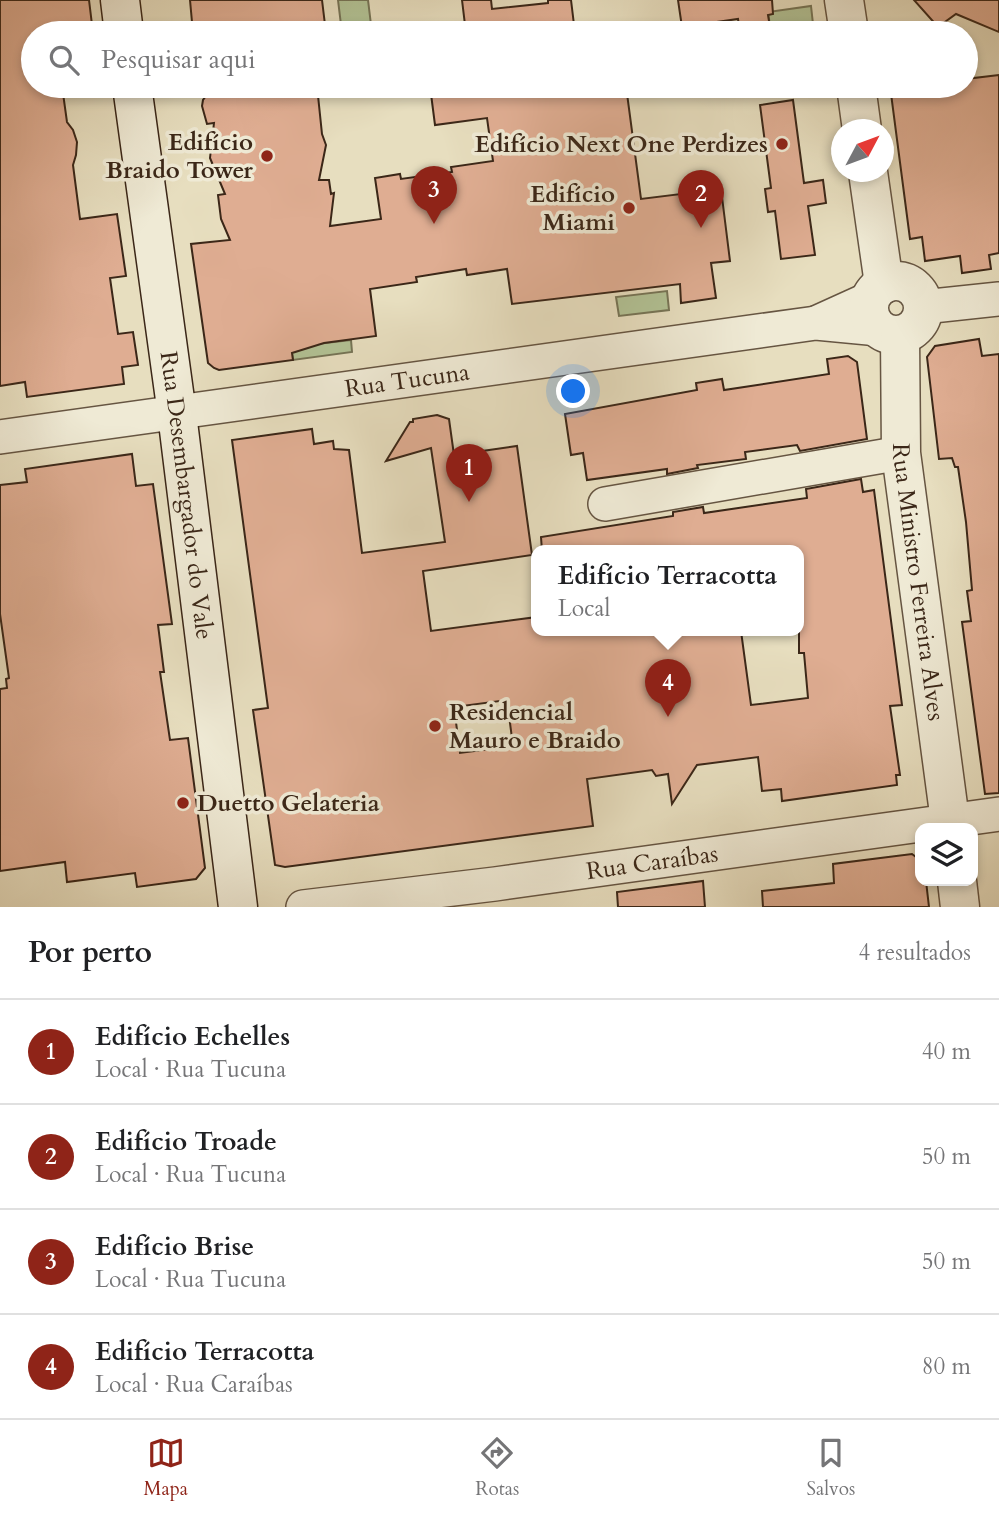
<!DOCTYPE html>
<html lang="pt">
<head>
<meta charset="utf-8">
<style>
	body { margin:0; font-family:Cardo,serif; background:#f2f2f2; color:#202124 }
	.controls { position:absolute; right:21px; bottom:21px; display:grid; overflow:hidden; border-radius:14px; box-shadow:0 4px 10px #0003 }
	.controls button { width:63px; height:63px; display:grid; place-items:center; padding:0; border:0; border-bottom:2px solid #e0e0e0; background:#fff; color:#202124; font:35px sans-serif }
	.compass { position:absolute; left:831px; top:119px; width:63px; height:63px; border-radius:50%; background:#fff; box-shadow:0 4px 10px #0003; rotate:49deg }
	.you { position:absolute; left:574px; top:392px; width:24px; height:24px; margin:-18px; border:5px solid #fff; border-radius:50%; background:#1a73e8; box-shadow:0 0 0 10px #1a73e833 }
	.badge { display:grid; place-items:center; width:46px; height:46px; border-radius:50%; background:#8f2418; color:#fff; font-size:23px; font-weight:700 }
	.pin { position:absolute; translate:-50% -58px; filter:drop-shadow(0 2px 4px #0008) }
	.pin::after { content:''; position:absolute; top:37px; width:24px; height:21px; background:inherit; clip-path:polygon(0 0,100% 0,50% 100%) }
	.popup { position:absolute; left:531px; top:545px; width:273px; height:91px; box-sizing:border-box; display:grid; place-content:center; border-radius:14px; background:#fff; filter:drop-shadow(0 2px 5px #0005); font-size:23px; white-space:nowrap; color:#757577 }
	.popup b { font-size:26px; color:#202124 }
	.popup::after { content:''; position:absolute; left:50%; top:100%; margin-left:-14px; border:14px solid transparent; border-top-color:#fff }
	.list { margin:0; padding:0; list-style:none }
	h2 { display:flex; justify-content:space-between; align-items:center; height:91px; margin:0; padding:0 28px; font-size:30px }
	h2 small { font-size:23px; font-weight:400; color:#757577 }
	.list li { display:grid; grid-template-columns:46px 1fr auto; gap:21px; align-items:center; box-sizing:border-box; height:105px; padding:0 28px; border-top:2px solid #e0e0e0 }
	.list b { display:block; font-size:26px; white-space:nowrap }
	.list p { margin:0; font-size:23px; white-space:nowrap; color:#757577 }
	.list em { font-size:23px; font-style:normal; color:#757577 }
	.icon { flex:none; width:38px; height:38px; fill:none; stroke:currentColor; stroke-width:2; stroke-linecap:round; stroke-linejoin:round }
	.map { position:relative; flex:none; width:999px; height:907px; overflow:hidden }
	.search { position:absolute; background:#fff; box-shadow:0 4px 10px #0003; left:21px; right:21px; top:21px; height:77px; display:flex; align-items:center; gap:18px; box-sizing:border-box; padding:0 24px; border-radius:38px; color:#757577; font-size:26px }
	.sheet { height:511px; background:#fff }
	nav { display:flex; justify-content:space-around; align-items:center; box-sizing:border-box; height:98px; border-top:2px solid #e0e0e0; background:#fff; font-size:19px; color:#757577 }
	nav a { display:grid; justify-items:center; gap:4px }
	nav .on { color:#8f2418 }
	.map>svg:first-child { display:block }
</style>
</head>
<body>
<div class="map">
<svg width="999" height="907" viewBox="0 0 999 907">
	<rect width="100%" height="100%" fill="#e7debf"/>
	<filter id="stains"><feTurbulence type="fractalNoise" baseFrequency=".00286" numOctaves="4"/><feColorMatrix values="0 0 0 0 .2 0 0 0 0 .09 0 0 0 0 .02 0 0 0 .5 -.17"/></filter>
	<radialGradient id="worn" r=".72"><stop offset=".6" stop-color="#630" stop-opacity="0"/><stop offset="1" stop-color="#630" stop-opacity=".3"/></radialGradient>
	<path fill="#b2c295" stroke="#767456" stroke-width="2" d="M338,0H368L372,33H342Z
		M811,6L814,33H771L768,12Z
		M667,291L669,310L619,316L616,297Z
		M351,340L352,352L293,360L291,347Z"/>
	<path fill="#dfad92" stroke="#3b2718" stroke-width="2" fill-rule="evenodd" d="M0,0H89L93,33H33V86H62L67,122L73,130L77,142L76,155L73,165L80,219L117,214L126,276L110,278L118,334L133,332L138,365L122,367L124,384L27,397L25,382L0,386Z
		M190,0H322L326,33H193Z
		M462,0H491L492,9L548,3V0H571L575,33H466Z
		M678,0H772L773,14L768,15L771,33H740L738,19L682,27Z
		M914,0H999V32L956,14L938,27Z
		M999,75V253L989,255L991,269L962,273L960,256L925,261L922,237L910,239L890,86H966V79Z
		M282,86H317L322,134L326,145L319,180H329L331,194L334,193L330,226L381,219L375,178L400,174L401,179L452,172L451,167L493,161L487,118L435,125L431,94L495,86H626L641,199L721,189L730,261L711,263L716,298L681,303L680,284L512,304L507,269L467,275L466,269L416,277L417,282L370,289L376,336L324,343L292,353L293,360L219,370L214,368L208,363L191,244L230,240L221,219L218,195L225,194L210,158L214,123L207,124L202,106L203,100L209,92L236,88L237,96L282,90Z
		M793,100L804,183L823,180L826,203L808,206L815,255L781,259L775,211L768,212L765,189L771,188L760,105Z
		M979,339L982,356L999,354V793L985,794L962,622L971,621L967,591L972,590L966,522L958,467H955L952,458L939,459L927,357L935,346Z
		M848,356L857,362L867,439L800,451L797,445L745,452L746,459L697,465L698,468L667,474V469L587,480L583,453L571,455L565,414L697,390L696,383L722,379L724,390L829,374L827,359Z
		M437,415L449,419L454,455L517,446L532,555L423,571L431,631L537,617V631H741L751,705L808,698L804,653H799V551H542L541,537L673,516V512L703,507L704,513L807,498L806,489L861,479L863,492L874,490L902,705L890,706L900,775H896L897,785L782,801L781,789L762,791L758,757L697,765L672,804L668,774L656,776L652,770L587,779L593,826L285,867L275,865L253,710L268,708L232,440L312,429L314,444L333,441L334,449L349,450L362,553L445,542L431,448L386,461L410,422H413V419ZM507,700L513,746L460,753L454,707Z
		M132,454L136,486L153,484L172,624L158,625L164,672H160L170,740L188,738L205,868L196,879L137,887L135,873L67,882L65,862L0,871V689L7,688L6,679L9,678L0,614V485L27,482L25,469Z
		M912,854L920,860V881H926L929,907H763L762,891L834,883L833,864Z
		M703,881L705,907H618L617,892Z"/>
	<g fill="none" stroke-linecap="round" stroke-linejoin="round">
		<defs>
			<g id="minor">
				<path d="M923,307L999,299"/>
				<path d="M818,322L871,298"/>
				<path id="s1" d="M0,437L816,323L879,329"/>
				<path d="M605,504L901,453"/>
				<path id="s2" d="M303,907L495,884L999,814"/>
			</g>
			<g id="tertiary">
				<path d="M844,0L849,33"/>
				<path d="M856,86L862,130"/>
				<path d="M868,172L884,284"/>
				<circle cx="896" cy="308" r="27"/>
				<path id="s3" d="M900,336L901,453L951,828"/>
				<path d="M957,881L960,907"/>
			</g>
			<g id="secondary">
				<path d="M120,0L124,33"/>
				<path id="s4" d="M132,86L177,414L238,907"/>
			</g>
		</defs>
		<use href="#minor" stroke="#665542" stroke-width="36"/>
		<use href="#tertiary" stroke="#665542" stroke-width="41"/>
		<use href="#secondary" stroke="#3b2718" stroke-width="41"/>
		<use href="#minor" stroke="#efead5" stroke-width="33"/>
		<use href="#tertiary" stroke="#efead5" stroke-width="38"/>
		<use href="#secondary" stroke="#efead5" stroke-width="38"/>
	</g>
	<g fill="#8f2418" stroke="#efead5" stroke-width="2.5">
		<circle cx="782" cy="144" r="7"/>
		<circle cx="267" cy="156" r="7"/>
		<circle cx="629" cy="208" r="7"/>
		<circle cx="435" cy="726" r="7"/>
		<circle cx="183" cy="803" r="7"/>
	</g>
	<g text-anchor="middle" stroke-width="7" stroke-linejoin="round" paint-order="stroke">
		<g font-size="24" font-weight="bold" fill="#3b2718" stroke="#efead5" text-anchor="end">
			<text x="253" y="150">Edifício<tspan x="253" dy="28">Braido Tower</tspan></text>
			<text x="768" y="152">Edifício Next One Perdizes</text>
			<text x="615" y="202">Edifício<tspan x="615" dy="28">Miami</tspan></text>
			<text x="449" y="720" text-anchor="start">Residencial<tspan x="449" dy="28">Mauro e Braido</tspan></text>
			<text x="197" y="811" text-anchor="start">Duetto Gelateria</text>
		</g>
		<g font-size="24" fill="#3b2718" stroke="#efead5">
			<text dy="8" stroke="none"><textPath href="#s1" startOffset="411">Rua Tucuna</textPath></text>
			<text dy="8" stroke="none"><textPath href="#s4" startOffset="413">Rua Desembargador do Vale</textPath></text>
			<text dy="8" stroke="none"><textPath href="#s3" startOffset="247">Rua Ministro Ferreira Alves</textPath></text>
			<text dy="8" stroke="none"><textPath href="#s2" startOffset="352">Rua Caraíbas</textPath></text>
		</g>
	</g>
	<rect width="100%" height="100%" filter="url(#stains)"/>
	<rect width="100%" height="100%" fill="url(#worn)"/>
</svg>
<div class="controls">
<button><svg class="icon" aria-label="layers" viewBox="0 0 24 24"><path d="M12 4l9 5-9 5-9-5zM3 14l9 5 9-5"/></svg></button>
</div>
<svg class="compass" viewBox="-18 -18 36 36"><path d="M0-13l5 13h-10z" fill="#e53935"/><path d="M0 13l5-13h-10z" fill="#757577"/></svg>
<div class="you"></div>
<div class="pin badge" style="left:469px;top:502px">1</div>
<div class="pin badge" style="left:701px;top:228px">2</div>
<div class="pin badge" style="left:434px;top:224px">3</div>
<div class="pin badge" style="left:668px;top:717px">4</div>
<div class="popup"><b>Edifício Terracotta</b>Local</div>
<div class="search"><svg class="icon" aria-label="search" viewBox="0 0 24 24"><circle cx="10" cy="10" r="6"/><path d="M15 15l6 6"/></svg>Pesquisar aqui</div>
</div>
<section class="sheet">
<h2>Por perto<small>4 resultados</small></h2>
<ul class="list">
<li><span class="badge">1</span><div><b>Edifício Echelles</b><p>Local · Rua Tucuna</p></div><em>40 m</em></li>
<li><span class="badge">2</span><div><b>Edifício Troade</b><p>Local · Rua Tucuna</p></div><em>50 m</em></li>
<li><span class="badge">3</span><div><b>Edifício Brise</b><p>Local · Rua Tucuna</p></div><em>50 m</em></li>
<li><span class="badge">4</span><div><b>Edifício Terracotta</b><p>Local · Rua Caraíbas</p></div><em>80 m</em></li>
</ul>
</section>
<nav>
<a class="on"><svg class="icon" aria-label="map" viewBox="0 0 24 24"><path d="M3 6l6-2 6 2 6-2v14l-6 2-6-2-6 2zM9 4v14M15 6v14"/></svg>Mapa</a>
<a><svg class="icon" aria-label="directions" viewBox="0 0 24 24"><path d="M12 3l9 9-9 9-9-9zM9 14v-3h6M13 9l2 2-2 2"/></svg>Rotas</a>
<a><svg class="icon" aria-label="saved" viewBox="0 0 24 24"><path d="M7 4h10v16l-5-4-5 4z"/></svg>Salvos</a>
</nav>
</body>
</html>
